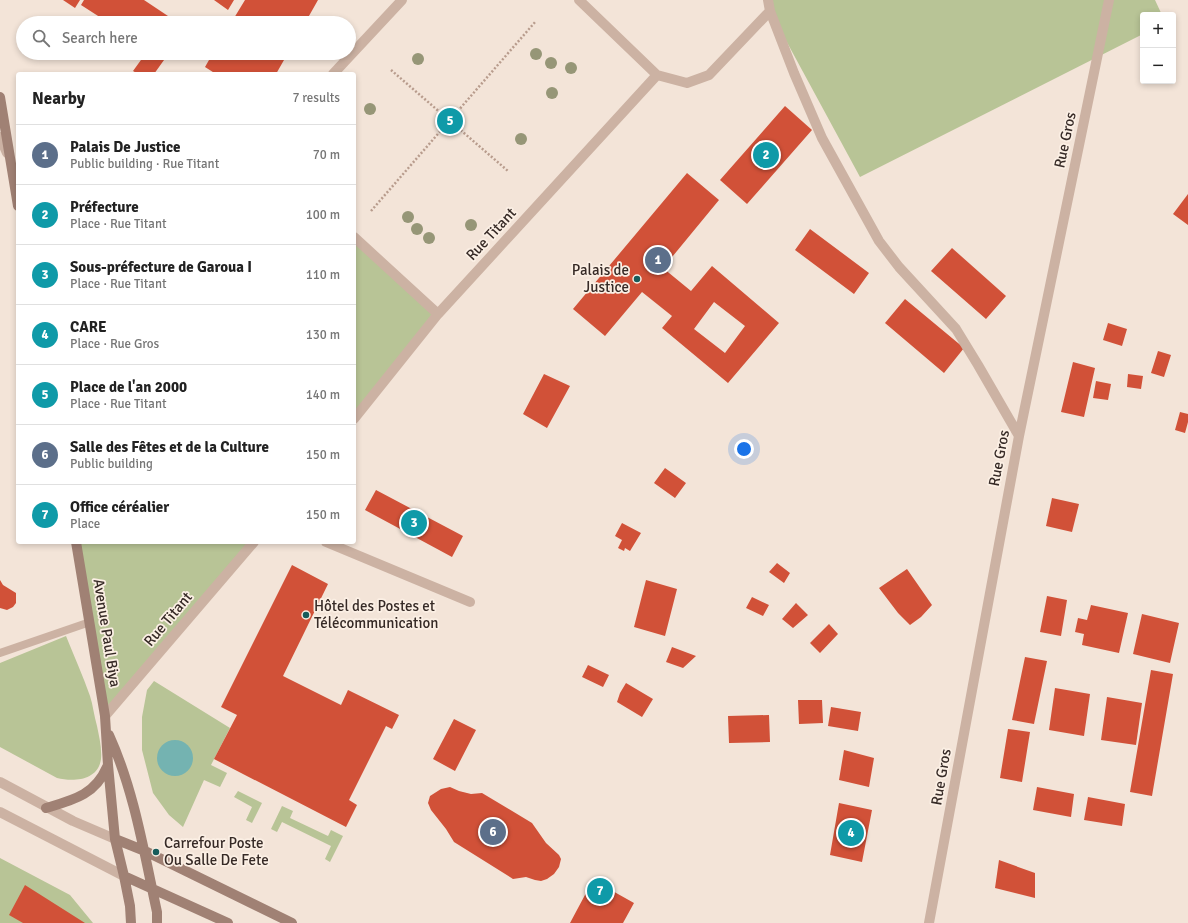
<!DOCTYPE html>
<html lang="en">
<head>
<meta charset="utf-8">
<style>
	body { margin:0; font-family:Signika,sans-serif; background:#f2f2f2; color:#222 }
	.controls { position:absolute; right:12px; top:12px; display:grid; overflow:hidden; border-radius:4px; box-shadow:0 2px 6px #0003 }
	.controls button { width:36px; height:36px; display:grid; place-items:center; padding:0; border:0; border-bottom:1px solid #e0e0e0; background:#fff; color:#222; font:20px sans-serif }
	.you { position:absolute; left:744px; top:449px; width:14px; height:14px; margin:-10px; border:3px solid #fff; border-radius:50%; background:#1a73e8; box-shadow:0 0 0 6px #1a73e833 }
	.badge { display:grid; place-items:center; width:26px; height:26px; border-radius:50%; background:#ea580c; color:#fff; font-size:13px; font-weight:700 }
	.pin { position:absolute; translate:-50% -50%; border:2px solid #fff; box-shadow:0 1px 4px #0006 }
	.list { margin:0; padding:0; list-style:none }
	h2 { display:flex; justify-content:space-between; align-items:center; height:52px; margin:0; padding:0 16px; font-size:17px }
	h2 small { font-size:13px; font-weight:400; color:#767676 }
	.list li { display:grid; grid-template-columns:26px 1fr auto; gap:12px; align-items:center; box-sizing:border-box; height:60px; padding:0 16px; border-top:1px solid #e0e0e0 }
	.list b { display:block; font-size:15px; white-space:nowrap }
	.list p { margin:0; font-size:13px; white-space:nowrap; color:#767676 }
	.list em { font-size:13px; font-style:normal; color:#767676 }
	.icon { flex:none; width:22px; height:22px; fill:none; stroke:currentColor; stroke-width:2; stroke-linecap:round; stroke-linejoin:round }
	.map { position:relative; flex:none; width:1188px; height:923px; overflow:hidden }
	.search { position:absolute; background:#fff; box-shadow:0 2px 6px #0003; left:16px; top:16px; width:340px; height:44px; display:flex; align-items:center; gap:10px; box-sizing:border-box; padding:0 14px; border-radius:22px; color:#767676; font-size:15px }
	.panel { position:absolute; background:#fff; box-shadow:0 2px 6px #0003; left:16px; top:72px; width:340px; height:472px; border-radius:4px }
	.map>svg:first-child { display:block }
</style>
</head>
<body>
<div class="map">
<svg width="1188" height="923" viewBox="0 0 1188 923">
	<rect width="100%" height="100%" fill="#f3e4d8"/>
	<path fill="#b8c496" d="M772,0H1155L1162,15H1143V34L860,177L770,11Z
		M354,237L438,314L354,416Z
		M76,542H249L108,710Z
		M66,636C74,656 83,676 90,696C93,705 94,716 97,726C99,736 102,748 101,759C98,781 73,782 57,778L0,747V663Z
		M154,681L230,728L211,765L227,773L220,787L204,780L183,827L169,815L153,793L142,750V717L147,690Z
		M238,791L262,803L252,823L246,820L252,807L234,797Z
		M282,806L293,811L290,818L328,836L331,830L343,836L330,862L325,859L331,846L282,822L277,832L271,829Z
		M0,858L70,895L93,923H0Z"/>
	<path fill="#74b3b1" d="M157 758a18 18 0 1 1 36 0a18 18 0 1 1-36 0Z"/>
	<path fill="#d15138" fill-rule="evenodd" d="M63,0H80L75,8Z
		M84,0H144L171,18L167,23H109L81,5Z
		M214,0H234L228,10Z
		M245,0H318L305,23H231Z
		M146,53H169L154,74H138L133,71Z
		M213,53H288L276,74H216L205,67Z
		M785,106L812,130L747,204L720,180Z
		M687,173L719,200L663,268L691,291L712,266L779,323L728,383L662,328L672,316L642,292L605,336L573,309ZM714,302L745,326L725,353L694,329Z
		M1188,194V225L1173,214Z
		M810,229L869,273L854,294L795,250Z
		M952,248L1006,296L986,319L931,271Z
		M905,299L964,348L944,373L885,323Z
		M1108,323L1127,329L1122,346L1103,340Z
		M1158,351L1171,355L1164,377L1151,373Z
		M1073,362L1095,368L1084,417L1061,412Z
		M544,374L570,386L547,428L523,414Z
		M1128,374L1143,376L1141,389L1127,387Z
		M1096,381L1111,384L1108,400L1093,398Z
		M1180,412L1188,414V422L1185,433L1175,430Z
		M665,468L686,483L675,498L654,483Z
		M376,490L463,536L452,557L365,510Z
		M1052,498L1079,504L1072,532L1046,526Z
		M622,523L641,533L630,551L625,548L624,551L618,548L622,540L615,536Z
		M777,563L790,573L784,583L769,572Z
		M292,565L328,584L283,676L341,705L348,690L399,715L392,729L386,726L349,800L357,805L346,827L214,759L237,715L221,707Z
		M907,569L932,605L921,617L910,625L898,613L879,588Z
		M0,580L3,585L16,593V603L13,607L7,610L0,608Z
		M646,580L677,589L665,636L634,627Z
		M1047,596L1067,600L1061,636L1040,632Z
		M752,597L769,605L763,616L746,608Z
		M796,603L808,615L793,628L782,619Z
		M1091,605L1128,613L1119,653L1082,645L1084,634L1075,632L1078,618L1087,620Z
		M1142,614L1179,623L1170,663L1133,654Z
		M829,624L838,634L820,653L810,643Z
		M672,647L696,656L683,668L666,662Z
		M1025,657L1047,661L1034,724L1012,720Z
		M588,665L609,675L603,687L582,677Z
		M1151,670L1173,674L1152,796L1130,792Z
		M626,683L653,699L642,717L617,702L620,693Z
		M1055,688L1090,694L1084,736L1049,730Z
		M1107,697L1142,703L1136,745L1101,740Z
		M798,700H822L823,723L799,724Z
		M831,707L861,712L858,731L828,726Z
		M769,715L770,742L729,743L728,716Z
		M454,719L476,730L455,771L433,759Z
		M1008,729L1030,732L1022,782L1000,778Z
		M844,750L874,758L869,787L839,780Z
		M450,787L459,791L471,794L482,793L532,823L546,843L559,855L561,859L559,867L554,874L547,879L541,881L535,880L526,877L513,879L454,842L446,829L431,810L428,803L430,796L441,789Z
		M1037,787L1074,794L1071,817L1033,810Z
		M1088,797L1125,804L1122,826L1084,820Z
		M839,803L872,810L862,862L830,855Z
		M999,860L1035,873V898L995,888Z
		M593,880L634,903L623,923H570Z
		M25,885L85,923H23L9,915Z"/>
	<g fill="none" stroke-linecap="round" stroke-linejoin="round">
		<path stroke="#b89c8d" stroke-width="2.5" stroke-dasharray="2 2" stroke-linecap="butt" d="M391,70L508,171
			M371,211L536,21"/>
		<path stroke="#ccb2a3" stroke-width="8" d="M0,653L90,622"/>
		<path stroke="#ccb2a3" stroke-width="10" d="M579,0L657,75L687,83L709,75L770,11
			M768,0L770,11L794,73L822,138L879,241L899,267L956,329L978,365L1019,436
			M333,74L402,0
			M0,137L7,153
			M354,237L438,314
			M354,419L438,314L657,75
			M326,542L470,602
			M105,716L254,542
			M0,782L73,821L115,839
			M0,812L124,876
			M929,923L1019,436L1109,0"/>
		<path stroke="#a08174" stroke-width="10" d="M0,97L18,206
			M76,542L105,716L108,765L115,839L124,876L130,906L131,923
			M109,735C134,790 144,852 157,912V923
			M46,808C73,800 95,795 107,767
			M115,839L145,851L292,923
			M124,876L228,923"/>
	</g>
	<g fill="#969677">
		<circle cx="536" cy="54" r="6"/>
		<circle cx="418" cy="59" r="6"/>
		<circle cx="551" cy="63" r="6"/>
		<circle cx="571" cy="68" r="6"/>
		<circle cx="552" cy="93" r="6"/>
		<circle cx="370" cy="109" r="6"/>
		<circle cx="521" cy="139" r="6"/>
		<circle cx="408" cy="217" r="6"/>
		<circle cx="471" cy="225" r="6"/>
		<circle cx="417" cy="229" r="6"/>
		<circle cx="429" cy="238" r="6"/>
	</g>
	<g fill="#175c5b" stroke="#fbefe4" stroke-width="1.5">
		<circle cx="637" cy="279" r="4"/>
		<circle cx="306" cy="615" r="4"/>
		<circle cx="156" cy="852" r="4"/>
	</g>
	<g text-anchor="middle" stroke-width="3.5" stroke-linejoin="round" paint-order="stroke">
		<g font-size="15" fill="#362a26" stroke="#fbefe4">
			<text transform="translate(1065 140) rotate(-78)" y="5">Rue Gros</text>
			<text transform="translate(491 234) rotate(-47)" y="5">Rue Titant</text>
			<text transform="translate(999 458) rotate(-79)" y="5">Rue Gros</text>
			<text transform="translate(168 619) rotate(-50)" y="5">Rue Titant</text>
			<text transform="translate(107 633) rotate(81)" y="5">Avenue Paul Biya</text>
			<text transform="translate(941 777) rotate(-80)" y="5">Rue Gros</text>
		</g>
		<g font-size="15" fill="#362a26" stroke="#fbefe4" text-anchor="start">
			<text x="629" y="275" text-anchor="end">Palais de<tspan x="629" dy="17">Justice</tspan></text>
			<text x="314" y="611">Hôtel des Postes et<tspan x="314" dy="17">Télécommunication</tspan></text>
			<text x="164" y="848">Carrefour Poste<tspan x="164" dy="17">Ou Salle De Fete</tspan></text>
		</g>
	</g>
</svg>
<div class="controls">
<button>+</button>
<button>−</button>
</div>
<div class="you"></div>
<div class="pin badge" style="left:658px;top:260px;background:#5c6f8a">1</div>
<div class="pin badge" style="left:766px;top:155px;background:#0f9aa8">2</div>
<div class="pin badge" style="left:414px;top:523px;background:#0f9aa8">3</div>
<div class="pin badge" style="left:851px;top:833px;background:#0f9aa8">4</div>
<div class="pin badge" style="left:450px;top:121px;background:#0f9aa8">5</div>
<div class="pin badge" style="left:493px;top:832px;background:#5c6f8a">6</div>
<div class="pin badge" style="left:600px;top:891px;background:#0f9aa8">7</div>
<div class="search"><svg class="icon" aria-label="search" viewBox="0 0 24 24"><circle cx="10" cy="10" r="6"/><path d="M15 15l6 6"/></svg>Search here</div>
<section class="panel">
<h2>Nearby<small>7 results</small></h2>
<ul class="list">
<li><span class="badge" style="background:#5c6f8a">1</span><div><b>Palais De Justice</b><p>Public building · Rue Titant</p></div><em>70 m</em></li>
<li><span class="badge" style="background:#0f9aa8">2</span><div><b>Préfecture</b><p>Place · Rue Titant</p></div><em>100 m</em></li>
<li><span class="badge" style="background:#0f9aa8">3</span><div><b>Sous-préfecture de Garoua I</b><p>Place · Rue Titant</p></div><em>110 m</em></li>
<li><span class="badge" style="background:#0f9aa8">4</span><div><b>CARE</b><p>Place · Rue Gros</p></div><em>130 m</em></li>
<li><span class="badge" style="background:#0f9aa8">5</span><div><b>Place de l'an 2000</b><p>Place · Rue Titant</p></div><em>140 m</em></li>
<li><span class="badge" style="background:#5c6f8a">6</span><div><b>Salle des Fêtes et de la Culture</b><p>Public building</p></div><em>150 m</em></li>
<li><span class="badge" style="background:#0f9aa8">7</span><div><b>Office céréalier</b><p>Place</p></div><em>150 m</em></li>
</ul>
</section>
</div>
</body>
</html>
